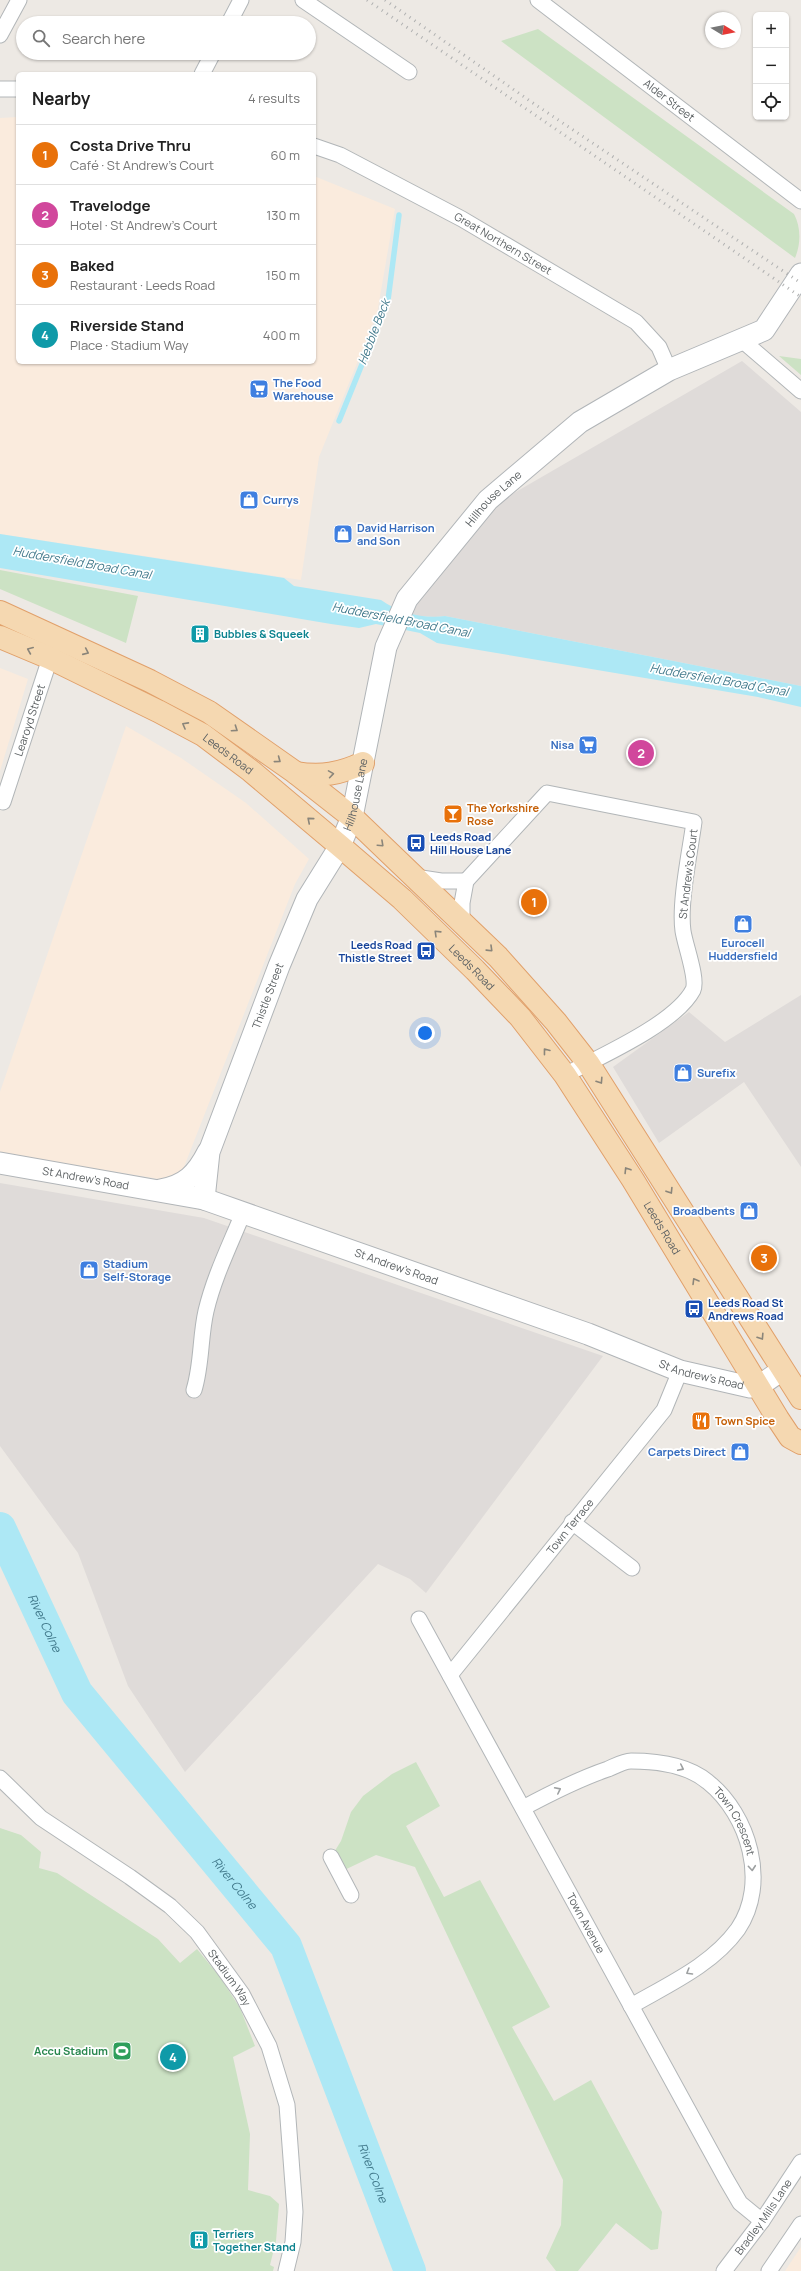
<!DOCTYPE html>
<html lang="en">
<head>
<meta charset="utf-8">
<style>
	body { margin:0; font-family:Manrope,sans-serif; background:#f6f6f6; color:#222 }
	.controls { position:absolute; right:12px; top:12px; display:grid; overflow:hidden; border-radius:6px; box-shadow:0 1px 3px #0004 }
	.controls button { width:36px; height:36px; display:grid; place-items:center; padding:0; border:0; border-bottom:1px solid #e0e0e0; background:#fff; color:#222; font:20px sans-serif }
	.compass { position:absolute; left:705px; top:12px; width:36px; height:36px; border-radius:50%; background:#fff; box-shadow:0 1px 3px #0004; rotate:100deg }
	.you { position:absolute; left:425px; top:1033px; width:14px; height:14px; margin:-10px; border:3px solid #fff; border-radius:50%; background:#1a73e8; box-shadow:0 0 0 6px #1a73e833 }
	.badge { display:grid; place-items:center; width:26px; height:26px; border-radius:50%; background:#b45309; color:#fff; font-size:13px; font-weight:700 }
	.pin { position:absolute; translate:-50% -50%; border:2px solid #fff; box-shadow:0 1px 4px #0006 }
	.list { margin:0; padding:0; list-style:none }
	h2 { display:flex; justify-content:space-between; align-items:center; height:52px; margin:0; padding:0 16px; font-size:17px }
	h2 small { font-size:13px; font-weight:400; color:#767676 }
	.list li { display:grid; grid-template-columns:26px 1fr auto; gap:12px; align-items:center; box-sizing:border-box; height:60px; padding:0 16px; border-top:1px solid #e0e0e0 }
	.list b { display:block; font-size:15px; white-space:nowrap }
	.list p { margin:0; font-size:13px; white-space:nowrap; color:#767676 }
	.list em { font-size:13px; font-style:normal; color:#767676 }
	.icon { flex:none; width:22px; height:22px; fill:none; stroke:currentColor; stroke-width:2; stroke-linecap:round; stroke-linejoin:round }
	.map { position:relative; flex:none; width:801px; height:2271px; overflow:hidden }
	.search { position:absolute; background:#fff; box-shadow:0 1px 3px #0004; left:16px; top:16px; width:300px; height:44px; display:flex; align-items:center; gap:10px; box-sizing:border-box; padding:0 14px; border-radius:22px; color:#767676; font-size:15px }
	.panel { position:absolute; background:#fff; box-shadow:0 1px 3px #0004; left:16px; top:72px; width:300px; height:292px; border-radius:6px }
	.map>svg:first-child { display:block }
</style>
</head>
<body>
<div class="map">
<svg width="801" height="2271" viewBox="0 0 801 2271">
	<rect width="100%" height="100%" fill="#ede9e4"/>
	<path fill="#faebdd" d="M18,117V362H314V176L395,209L377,314L319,457L301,580L0,534V118Z
		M0,668L28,679L0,771Z
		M126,726L181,758L246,803L309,859L295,884L178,1182L0,1153V1092Z
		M801,2247V2271H785Z"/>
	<path fill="#dfdbd9" d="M742,361L801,412V686L445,616L435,617L403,615L488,508Z
		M801,995V1167L744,1082L659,1143L613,1067L689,1012L725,1042Z
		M0,1183L204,1218L603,1356L426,1593L410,1579L378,1564L185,1772L128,1686L78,1553L0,1446Z"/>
	<path fill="#cce2c4" d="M538,29L794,214C801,227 801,244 795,258L501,41Z
		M779,356L801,359V375Z
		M0,570L138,596L126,643L0,589Z
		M416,1762L440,1806L406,1826L444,1897L480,1880L550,2007L512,2027L554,2101L591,2080L662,2212L658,2249L651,2250L616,2223L578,2271H556L546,2258L561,2225L563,2180L415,1867L376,1855L338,1873L331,1857L341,1841L351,1812L363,1796L392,1774Z
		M0,1828L21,1835L41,1852L39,1868L57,1873L158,1939L180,1963L197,1949L220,1977L240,2008L255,2046L233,2057L250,2134L248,2190L270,2196L279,2204L276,2241L270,2265L274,2267L273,2271H0Z"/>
	<path fill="#ade8f5" d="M0,534L284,578L294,586L381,600C399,613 424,619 445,616L801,686V707L758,697L437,643L420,633L376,624L359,628L331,624L0,568Z"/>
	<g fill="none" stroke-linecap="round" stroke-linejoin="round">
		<path stroke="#ade8f5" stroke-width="5.5" d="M339,421L388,300L399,215"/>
		<path stroke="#ade8f5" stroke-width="32" id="s1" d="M0,1528L77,1693L286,1946L410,2271"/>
		<defs>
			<g id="street">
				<path d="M303,0L409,72"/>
				<path id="s2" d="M538,0L801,201"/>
				<path d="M229,23L241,0"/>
				<path d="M0,35L19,0"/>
				<path d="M202,74L213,53"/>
				<path d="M0,89H18"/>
				<path id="s3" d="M314,146L340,155L462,219L636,322L659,347L669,370"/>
				<path d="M743,341L801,391"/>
				<path id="s4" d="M3,802L53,649"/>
				<path d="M415,877L441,881H466"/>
				<path d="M466,881L547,793L694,822C690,852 679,903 683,931C685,945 698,979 693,990C675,1024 599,1057 565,1075"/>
				<path d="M462,922V903L466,881"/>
				<path d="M194,1390C202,1364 200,1337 206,1311C214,1277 230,1245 243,1213"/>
				<path d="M572,1522L632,1568"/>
				<path id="s5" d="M419,1619L726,2179L740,2203L762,2221"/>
				<path id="s6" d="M450,1675L664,1410L680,1371"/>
				<path id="s7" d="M0,1778L41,1818L130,1877L170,1906L197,1932L242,1994L269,2046L287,2105L295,2212L293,2242L286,2271"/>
				<path id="s8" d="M523,1808C551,1793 578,1779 608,1769C615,1766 624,1761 631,1761C656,1761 688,1765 708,1782C749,1815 769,1883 738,1929C712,1965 669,1984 631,2006"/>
				<path d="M331,1857L351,1895"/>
				<path id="s9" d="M724,2271L762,2221L801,2162"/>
				<path d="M769,2271L801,2224"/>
			</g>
			<g id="secondary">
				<path id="s10" d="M0,1163L204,1199L588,1334L680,1371L750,1387L759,1386L782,1370"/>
				<path d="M160,1190C185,1186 197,1174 208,1152"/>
				<path id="s11" d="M204,1199L209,1152L279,966L307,899L340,846L352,817L386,647L407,599L488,500L580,422L669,370L764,330L801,274"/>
			</g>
			<g id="primary">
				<path d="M0,612L150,681L209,712L296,773L352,817L498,957L556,1022L588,1063L801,1398"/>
				<path id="s12" d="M0,637L50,658L158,711L203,735L251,771L340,846L402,899L475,970L520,1017L565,1075L633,1180L778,1419L790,1437L801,1443"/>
				<path d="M296,773C321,777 340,774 363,763"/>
			</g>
		</defs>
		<use href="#street" stroke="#b2b6b8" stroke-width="17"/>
		<use href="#secondary" stroke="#b1b5b8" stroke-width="23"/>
		<use href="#primary" stroke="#e1a06a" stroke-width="24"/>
		<use href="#street" stroke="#fff" stroke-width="15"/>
		<use href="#secondary" stroke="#fff" stroke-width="21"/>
		<use href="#primary" stroke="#f5d8b1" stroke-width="22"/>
		<path stroke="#b0b1b1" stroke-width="3" stroke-dasharray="1 5" stroke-linecap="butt" d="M367,0L801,297
			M385,0L533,103L801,283"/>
	</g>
	<defs><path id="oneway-chevron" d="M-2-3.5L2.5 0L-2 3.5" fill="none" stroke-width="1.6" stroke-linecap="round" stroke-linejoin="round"/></defs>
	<g stroke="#8a857a">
		<use href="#oneway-chevron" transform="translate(30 650) rotate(-157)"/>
		<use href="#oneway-chevron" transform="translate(86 652) rotate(24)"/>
		<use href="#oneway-chevron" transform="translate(185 725) rotate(-151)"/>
		<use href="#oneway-chevron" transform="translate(235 729) rotate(34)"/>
		<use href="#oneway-chevron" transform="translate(278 760) rotate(37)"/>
		<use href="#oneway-chevron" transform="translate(331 774) rotate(-9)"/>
		<use href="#oneway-chevron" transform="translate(310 820) rotate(-140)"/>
		<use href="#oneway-chevron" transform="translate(381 844) rotate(43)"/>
		<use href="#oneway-chevron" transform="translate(437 933) rotate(-136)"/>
		<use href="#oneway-chevron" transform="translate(490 949) rotate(44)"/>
		<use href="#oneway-chevron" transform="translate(546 1051) rotate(-128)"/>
		<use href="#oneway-chevron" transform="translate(600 1081) rotate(57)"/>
		<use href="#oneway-chevron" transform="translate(627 1170) rotate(-122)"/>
		<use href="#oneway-chevron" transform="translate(670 1191) rotate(58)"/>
		<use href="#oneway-chevron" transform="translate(695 1281) rotate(-121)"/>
		<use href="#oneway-chevron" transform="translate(761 1337) rotate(57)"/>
	</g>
	<g stroke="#9da0a1">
		<use href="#oneway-chevron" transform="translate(681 1768) rotate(26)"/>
		<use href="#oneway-chevron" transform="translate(558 1790) rotate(-27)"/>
		<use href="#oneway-chevron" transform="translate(752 1868) rotate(85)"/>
		<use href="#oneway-chevron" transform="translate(689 1972) rotate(149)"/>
	</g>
	<defs>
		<symbol id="supermarket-square" viewBox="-11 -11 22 22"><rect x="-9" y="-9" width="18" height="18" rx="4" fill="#3f7fe0" stroke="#fff"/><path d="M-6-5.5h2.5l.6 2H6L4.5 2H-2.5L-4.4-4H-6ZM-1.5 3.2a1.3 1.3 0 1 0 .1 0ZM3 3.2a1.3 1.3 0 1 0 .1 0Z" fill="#fff"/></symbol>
		<symbol id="shop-square" viewBox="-11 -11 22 22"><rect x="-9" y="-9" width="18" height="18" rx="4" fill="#3f7fe0" stroke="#fff"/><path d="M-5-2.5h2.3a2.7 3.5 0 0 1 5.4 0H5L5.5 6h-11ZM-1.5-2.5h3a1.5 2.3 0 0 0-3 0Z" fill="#fff"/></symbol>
		<symbol id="building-square" viewBox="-11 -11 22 22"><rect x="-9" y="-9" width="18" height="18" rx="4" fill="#0f9aa8" stroke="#fff"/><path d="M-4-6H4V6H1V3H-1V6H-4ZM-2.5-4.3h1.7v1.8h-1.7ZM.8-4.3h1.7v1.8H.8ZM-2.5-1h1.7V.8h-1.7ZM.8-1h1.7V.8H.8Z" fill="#fff"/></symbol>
		<symbol id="bar-square" viewBox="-11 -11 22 22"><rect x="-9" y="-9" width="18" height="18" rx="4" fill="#e8710a" stroke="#fff"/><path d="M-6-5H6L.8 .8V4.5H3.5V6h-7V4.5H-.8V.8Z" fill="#fff"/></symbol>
		<symbol id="bus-square" viewBox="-11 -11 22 22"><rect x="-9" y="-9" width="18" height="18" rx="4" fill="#1a4fb4" stroke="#fff"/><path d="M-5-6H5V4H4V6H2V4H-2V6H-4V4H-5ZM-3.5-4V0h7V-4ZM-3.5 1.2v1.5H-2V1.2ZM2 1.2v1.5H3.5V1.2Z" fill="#fff"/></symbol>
		<symbol id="restaurant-square" viewBox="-11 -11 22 22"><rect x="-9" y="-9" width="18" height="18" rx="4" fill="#e8710a" stroke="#fff"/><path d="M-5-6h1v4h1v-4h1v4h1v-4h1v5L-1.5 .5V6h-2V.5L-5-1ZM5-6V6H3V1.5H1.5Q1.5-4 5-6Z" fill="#fff"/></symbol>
		<symbol id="stadium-square" viewBox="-11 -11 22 22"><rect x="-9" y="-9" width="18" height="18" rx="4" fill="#2e9e5b" stroke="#fff"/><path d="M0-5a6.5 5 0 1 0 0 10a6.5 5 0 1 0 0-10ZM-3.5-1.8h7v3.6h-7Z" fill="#fff"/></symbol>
	</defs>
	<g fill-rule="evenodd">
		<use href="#supermarket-square" x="248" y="378" width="22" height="22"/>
		<use href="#shop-square" x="238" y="489" width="22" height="22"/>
		<use href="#shop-square" x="332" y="523" width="22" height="22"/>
		<use href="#building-square" x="189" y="623" width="22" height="22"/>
		<use href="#supermarket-square" x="577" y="734" width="22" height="22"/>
		<use href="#bar-square" x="442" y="803" width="22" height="22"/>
		<use href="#bus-square" x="405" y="832" width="22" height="22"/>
		<use href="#shop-square" x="732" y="913" width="22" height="22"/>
		<use href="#bus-square" x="415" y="940" width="22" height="22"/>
		<use href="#shop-square" x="672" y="1062" width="22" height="22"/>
		<use href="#shop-square" x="738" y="1200" width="22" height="22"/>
		<use href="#shop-square" x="78" y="1259" width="22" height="22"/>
		<use href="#bus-square" x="683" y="1298" width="22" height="22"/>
		<use href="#restaurant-square" x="690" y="1410" width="22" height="22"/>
		<use href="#shop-square" x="729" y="1441" width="22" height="22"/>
		<use href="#stadium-square" x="111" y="2040" width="22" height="22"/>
		<use href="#building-square" x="188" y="2229" width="22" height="22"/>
	</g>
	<g text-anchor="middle" stroke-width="3.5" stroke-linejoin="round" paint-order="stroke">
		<g font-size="11" fill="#5c6163" stroke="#fff">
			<text dy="4" stroke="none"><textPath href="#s2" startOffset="165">Alder Street</textPath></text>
			<text dy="4" stroke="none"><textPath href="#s3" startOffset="213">Great Northern Street</textPath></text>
			<text dy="4" stroke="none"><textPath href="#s11" startOffset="771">Hillhouse Lane</textPath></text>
			<text dy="4" stroke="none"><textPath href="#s4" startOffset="86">Learoyd Street</textPath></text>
			<text dy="4" stroke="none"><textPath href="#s12" startOffset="257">Leeds Road</textPath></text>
			<text dy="4" stroke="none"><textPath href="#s11" startOffset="435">Hillhouse Lane</textPath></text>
			<text transform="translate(688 874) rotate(-83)" y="4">St Andrew's Court</text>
			<text dy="4" stroke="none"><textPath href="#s12" startOffset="581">Leeds Road</textPath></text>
			<text dy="4" stroke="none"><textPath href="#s11" startOffset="214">Thistle Street</textPath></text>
			<text dy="4" stroke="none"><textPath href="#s10" startOffset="87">St Andrew's Road</textPath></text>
			<text dy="4" stroke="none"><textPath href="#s12" startOffset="905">Leeds Road</textPath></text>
			<text dy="4" stroke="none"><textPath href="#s10" startOffset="411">St Andrew's Road</textPath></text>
			<text dy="4" stroke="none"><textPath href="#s10" startOffset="735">St Andrew's Road</textPath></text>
			<text dy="4" stroke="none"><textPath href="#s6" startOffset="191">Town Terrace</textPath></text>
			<text dy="4" stroke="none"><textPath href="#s8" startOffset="248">Town Crescent</textPath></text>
			<text dy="4" stroke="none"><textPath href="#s5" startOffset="347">Town Avenue</textPath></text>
			<text dy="4" stroke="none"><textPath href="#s7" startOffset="307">Stadium Way</textPath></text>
			<text dy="4" stroke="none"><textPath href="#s9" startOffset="67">Bradley Mills Lane</textPath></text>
		</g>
		<g font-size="11" font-weight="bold" fill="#366cbe" stroke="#fff" text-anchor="start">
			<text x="273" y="387">The Food<tspan x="273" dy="13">Warehouse</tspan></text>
			<text x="263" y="504">Currys</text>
			<text x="357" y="532">David Harrison<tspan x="357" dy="13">and Son</tspan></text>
			<text x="574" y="749" text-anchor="end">Nisa</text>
			<text x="743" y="947" text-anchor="middle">Eurocell<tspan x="743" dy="13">Huddersfield</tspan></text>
			<text x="697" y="1077">Surefix</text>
			<text x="735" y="1215" text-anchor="end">Broadbents</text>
			<text x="103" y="1268">Stadium<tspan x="103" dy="13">Self-Storage</tspan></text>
			<text x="726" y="1456" text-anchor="end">Carpets Direct</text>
		</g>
		<g font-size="11" font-weight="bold" fill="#0d838f" stroke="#fff" text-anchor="start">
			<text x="214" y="638">Bubbles &amp; Squeek</text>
			<text x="213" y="2238">Terriers<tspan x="213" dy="13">Together Stand</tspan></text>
		</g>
		<g font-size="11" font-weight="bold" fill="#c56008" stroke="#fff" text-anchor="start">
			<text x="467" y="812">The Yorkshire<tspan x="467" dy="13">Rose</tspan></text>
			<text x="715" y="1425">Town Spice</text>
		</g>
		<g font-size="11" font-weight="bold" fill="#164399" stroke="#fff" text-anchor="start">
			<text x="430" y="841">Leeds Road<tspan x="430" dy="13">Hill House Lane</tspan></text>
			<text x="412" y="949" text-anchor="end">Leeds Road<tspan x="412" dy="13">Thistle Street</tspan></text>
			<text x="708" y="1307">Leeds Road St<tspan x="708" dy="13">Andrews Road</tspan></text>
		</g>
		<g font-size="11" font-weight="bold" fill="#27864d" stroke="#fff" text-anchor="end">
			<text x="108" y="2055">Accu Stadium</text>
		</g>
		<g font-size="12" font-style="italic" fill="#427a8c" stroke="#fff">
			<text transform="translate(374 332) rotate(-69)" y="4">Hebble Beck</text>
			<text transform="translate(82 563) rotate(10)" y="4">Huddersfield Broad Canal</text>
			<text transform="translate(401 620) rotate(11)" y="4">Huddersfield Broad Canal</text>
			<text transform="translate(719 680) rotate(10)" y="4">Huddersfield Broad Canal</text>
			<text dy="4" stroke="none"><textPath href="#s1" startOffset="105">River Colne</textPath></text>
			<text dy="4" stroke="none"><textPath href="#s1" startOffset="429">River Colne</textPath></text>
			<text dy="4" stroke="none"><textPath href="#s1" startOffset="753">River Colne</textPath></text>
		</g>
	</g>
</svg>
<div class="controls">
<button>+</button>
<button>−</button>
<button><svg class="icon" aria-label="locate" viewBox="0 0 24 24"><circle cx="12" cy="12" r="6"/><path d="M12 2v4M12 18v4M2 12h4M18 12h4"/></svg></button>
</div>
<svg class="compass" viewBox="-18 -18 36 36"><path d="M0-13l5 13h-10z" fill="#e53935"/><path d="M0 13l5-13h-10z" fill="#767676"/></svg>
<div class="you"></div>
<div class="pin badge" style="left:534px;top:902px;background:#e8710a">1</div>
<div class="pin badge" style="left:641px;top:753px;background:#d1479c">2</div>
<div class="pin badge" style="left:764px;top:1258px;background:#e8710a">3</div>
<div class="pin badge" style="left:173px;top:2057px;background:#0f9aa8">4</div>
<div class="search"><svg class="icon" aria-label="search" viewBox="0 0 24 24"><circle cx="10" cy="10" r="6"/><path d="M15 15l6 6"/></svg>Search here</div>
<section class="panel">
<h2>Nearby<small>4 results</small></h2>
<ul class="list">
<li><span class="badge" style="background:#e8710a">1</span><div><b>Costa Drive Thru</b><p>Café · St Andrew's Court</p></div><em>60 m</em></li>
<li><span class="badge" style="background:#d1479c">2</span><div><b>Travelodge</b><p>Hotel · St Andrew's Court</p></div><em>130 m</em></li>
<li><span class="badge" style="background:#e8710a">3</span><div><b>Baked</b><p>Restaurant · Leeds Road</p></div><em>150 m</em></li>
<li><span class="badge" style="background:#0f9aa8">4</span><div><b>Riverside Stand</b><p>Place · Stadium Way</p></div><em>400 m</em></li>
</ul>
</section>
</div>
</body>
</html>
